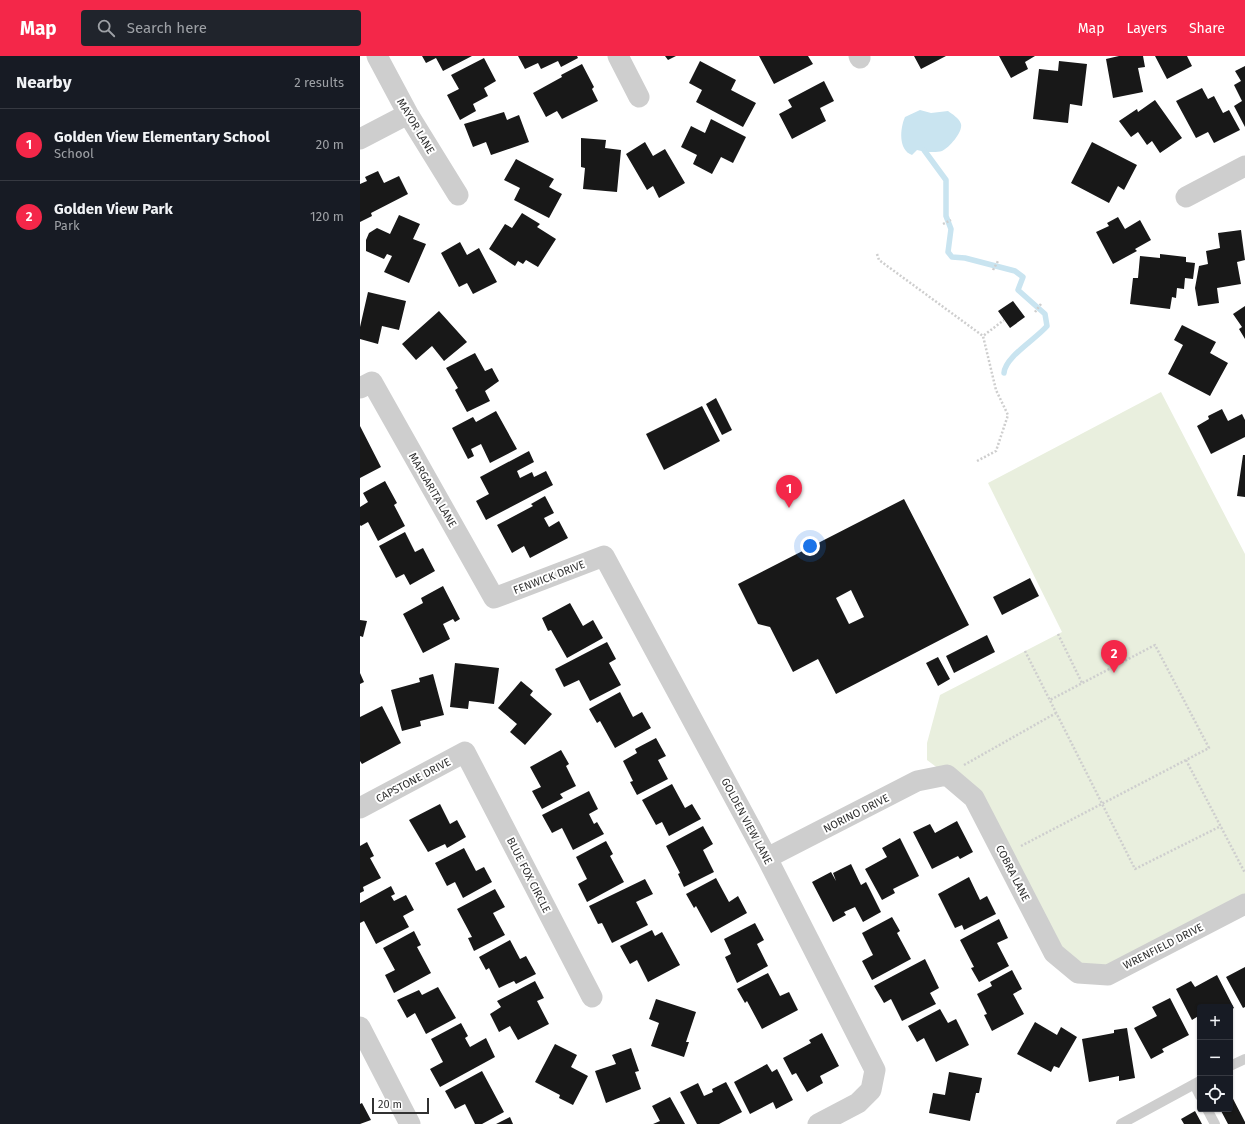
<!DOCTYPE html>
<html lang="en">
<head>
<meta charset="utf-8">
<style>
	body { margin:0; font-family:"Fira Sans",sans-serif; background:#20242c; color:#f1f3f6 }
	.controls { position:absolute; right:12px; bottom:12px; display:grid; overflow:hidden; border-radius:4px; box-shadow:0 1px 3px #0004 }
	.controls button { width:36px; height:36px; display:grid; place-items:center; padding:0; border:0; border-bottom:1px solid #363941; background:#171b24; color:#f1f3f6; font:20px sans-serif }
	.scale { position:absolute; left:12px; bottom:10px; width:57px; box-sizing:border-box; padding-left:4px; border:2px solid #313131; border-top:0; font-size:11px; line-height:14px; white-space:nowrap; color:#313131; -webkit-text-stroke:3px #fff; paint-order:stroke }
	.you { position:absolute; left:450px; top:490px; width:14px; height:14px; margin:-10px; border:3px solid #fff; border-radius:50%; background:#1a73e8; box-shadow:0 0 0 6px #1a73e833 }
	.badge { display:grid; place-items:center; width:26px; height:26px; border-radius:50%; background:#f42749; color:#fff; font-size:13px; font-weight:700 }
	.pin { position:absolute; translate:-50% -33px; filter:drop-shadow(0 1px 2px #0008) }
	.pin::after { content:''; position:absolute; top:21px; width:14px; height:12px; background:inherit; clip-path:polygon(0 0,100% 0,50% 100%) }
	.list { margin:0; padding:0; list-style:none }
	h2 { display:flex; justify-content:space-between; align-items:center; height:52px; margin:0; padding:0 16px; font-size:17px }
	h2 small { font-size:13px; font-weight:400; color:#9ea1a6 }
	.list li { display:grid; grid-template-columns:26px 1fr auto; gap:12px; align-items:center; box-sizing:border-box; height:72px; padding:0 16px; border-top:1px solid #363941 }
	.list b { display:block; font-size:15px; white-space:nowrap }
	.list p { margin:0; font-size:13px; white-space:nowrap; color:#9ea1a6 }
	.list em { font-size:13px; font-style:normal; color:#9ea1a6 }
	.icon { flex:none; width:22px; height:22px; fill:none; stroke:currentColor; stroke-width:2; stroke-linecap:round; stroke-linejoin:round }
	.map { position:relative; flex:none; width:885px; height:1068px; overflow:hidden }
	header { display:flex; align-items:center; gap:24px; box-sizing:border-box; height:56px; padding:0 20px; background:#f42749; color:#fff }
	header strong { font-size:19px }
	nav { display:flex; gap:22px; margin-inline-start:auto; font-size:14px }
	.search { width:280px; height:36px; background:#20242c; display:flex; align-items:center; gap:10px; box-sizing:border-box; padding:0 14px; border-radius:4px; color:#9ea1a6; font-size:15px }
	main { display:flex }
	aside { flex:1; background:#171b24 }
	.map>svg:first-child { display:block }
</style>
</head>
<body>
<header>
<strong>Map</strong>
<div class="search"><svg class="icon" aria-label="search" viewBox="0 0 24 24"><circle cx="10" cy="10" r="6"/><path d="M15 15l6 6"/></svg>Search here</div>
<nav><a>Map</a><a>Layers</a><a>Share</a></nav>
</header>
<main>
<aside>
<h2>Nearby<small>2 results</small></h2>
<ul class="list">
<li><span class="badge">1</span><div><b>Golden View Elementary School</b><p>School</p></div><em>20 m</em></li>
<li><span class="badge">2</span><div><b>Golden View Park</b><p>Park</p></div><em>120 m</em></li>
</ul>
</aside>
<div class="map">
<svg width="885" height="1068" viewBox="0 0 885 1068">
	<rect width="100%" height="100%" fill="#fff"/>
	<path fill="#e9efde" d="M801,336L885,498V848L748,919L718,917L644,799L587,719L567,704V687L580,639L702,576L628,427Z"/>
	<path fill="#c9e4f0" d="M560,54L571,57L588,55C592,58 599,62 601,68C603,76 589,92 582,95C576,97 563,96 557,94L552,99C538,94 540,72 545,61Z"/>
	<g fill="none" stroke-linecap="round" stroke-linejoin="round">
		<path stroke="#c9e4f0" stroke-width="5.5" d="M564,94L586,124V160L591,173L588,196L592,201L605,202L655,215L663,221L658,234L685,258L687,270C676,283 645,301 644,317"/>
	</g>
	<path fill="#181818" fill-rule="evenodd" d="M62,0H112L83,15L76,2L66,7Z
		M158,0H217L218,2L201,11L198,5L181,13L178,7L165,13Z
		M305,0H316L308,4Z
		M399,0H448L453,8L414,28Z
		M554,0H586L561,13Z
		M639,0H675L665,6L668,13L651,22Z
		M759,0H783L785,11L778,12L783,36L753,42L746,3Z
		M795,0H827L832,10L807,23Z
		M124,2L136,25L124,32L128,40L113,48L116,55L100,64L87,39L99,33L91,19Z
		M340,5L376,24L371,34L396,47L383,71L336,46L342,34L329,27Z
		M699,5L727,8L722,50L710,48L708,67L673,63L679,13L698,15Z
		M222,8L234,31L232,33L238,45L202,63L197,55L186,61L173,37L202,21L201,19Z
		M885,10V71L874,50L882,45L874,29L881,25L875,15Z
		M464,25L474,45L460,52L466,65L432,83L419,58L432,51L428,44Z
		M842,32L848,43L854,40L863,57L869,54L880,74L854,87L848,76L836,82L816,45Z
		M795,44L822,82L800,97L792,85L787,89L778,76L771,81L759,65L777,53L778,56Z
		M144,56L147,64L159,59L169,86L131,99L126,86L113,91L104,68Z
		M351,63L386,81L373,107L361,101L352,118L333,108L337,99L321,91L331,70L345,77Z
		M221,82L246,84L245,92L261,94L257,136L223,133L225,112L221,111Z
		M285,86L293,100L305,93L325,127L299,142L293,130L287,134L266,98Z
		M732,86L777,109L764,134L758,130L749,147L711,127Z
		M156,103L194,123L189,131L202,138L189,162L154,144L160,132L144,124Z
		M18,115L24,127L39,120L48,138L11,157L12,160L0,166V128L7,125L5,121Z
		M162,157L180,168L177,171L196,183L178,211L166,204L163,208L158,205L155,210L129,193L145,168L152,172Z
		M39,159L60,168L53,183L66,188L49,227L24,216L32,200L27,198L24,203L6,195V184L9,177L17,172L30,178Z
		M758,161L765,173L780,164L791,184L775,193L777,195L753,208L736,176L749,170L747,167Z
		M881,174L885,204L877,206L881,228L857,232L859,247L838,250L835,232L839,210L848,208L846,195L860,192L858,177Z
		M100,186L107,199L119,192L137,226L113,238L107,227L99,231L81,197Z
		M800,198L826,201V206L835,207L833,223L825,222L824,233L817,232L816,242L812,241L810,253L770,248L773,222H778L780,200L800,202Z
		M8,236L46,245L39,274L22,270L18,288L0,283V271Z
		M653,245L665,261L650,272L638,255Z
		M885,250V283L879,273L882,271L873,258Z
		M79,255L107,286L84,305L72,290L56,304L42,288Z
		M822,269L856,286L850,297L868,307L850,340L808,318L823,289L814,284Z
		M115,297L125,315L132,312L139,325L125,335L130,345L107,356L95,334L98,332L86,312Z
		M356,342L372,374L362,379L346,348Z
		M342,350L360,385L304,414L286,378Z
		M862,353L868,365L882,358L885,364V381L851,398L837,370L849,363L848,360Z
		M136,355L157,393L130,407L121,388L111,393L114,400L108,403L92,372L113,361L116,366Z
		M0,370L21,411L0,422Z
		M169,395L174,406L157,415L160,422L172,416L174,421L186,415L193,429L126,464L116,445L129,438L120,421Z
		M883,399H885V441L877,440Z
		M25,425L37,447L34,449L45,470L18,485L8,466L1,470L0,469V451L8,446L3,437Z
		M185,440L194,457L184,462L189,471L199,465L208,482L170,502L164,490L152,497L137,469L173,450L171,448Z
		M544,443L609,569L476,638L458,603L433,616L410,571L398,568L378,528ZM491,534L504,561L489,568L476,542Z
		M45,476L55,496L63,492L75,515L50,529L44,518L36,522L19,490Z
		M670,522L679,540L642,559L633,541Z
		M83,530L100,563L95,566L93,563L83,568L90,583L63,597L43,558L63,547L61,542Z
		M210,547L223,570L233,564L243,582L207,602L191,574L188,575L182,562Z
		M0,564L7,565L3,581L0,580Z
		M627,579L635,596L594,617L586,600Z
		M247,586L256,603L249,607L261,629L230,645L219,624L204,631L195,613Z
		M578,601L590,623L578,630L566,607Z
		M95,607L139,612L134,648L109,645L108,653L90,651Z
		M0,617L4,626L0,628Z
		M73,618L84,659L60,665L61,670L42,675L31,634L60,626L59,622Z
		M161,625L173,635L170,639L192,658L165,689L150,676L157,668L138,652Z
		M260,636L273,661L282,656L291,672L255,692L240,665L237,667L229,653Z
		M22,650L41,687L2,708L0,705V661Z
		M296,682L306,700L298,704L308,723L277,739L270,726L273,725L263,705L277,697L275,693Z
		M201,694L209,708L206,710L216,730L200,738L203,742L182,753L172,735L181,731L170,711Z
		M312,728L325,752L332,748L341,763L309,780L302,766L296,769L282,744Z
		M229,735L238,753L229,758L234,768L237,766L244,778L213,794L202,772L192,777L182,759Z
		M80,748L90,768L97,764L106,781L87,792L85,788L68,796L49,764Z
		M597,765L613,796L600,803L598,800L572,813L553,776L570,768L575,777Z
		M343,770L353,788L343,794L354,816L324,831L318,818L320,817L306,790Z
		M540,782L559,820L533,833L535,837L522,844L505,813L527,801L522,792Z
		M246,785L253,798L250,800L264,826L227,846L218,828L227,823L216,801Z
		M7,786L14,800L10,802L21,822L3,831L4,835L0,837V790Z
		M104,792L116,815L124,811L132,826L103,842L95,826L87,830L75,807Z
		M491,808L501,829L506,826L521,856L503,866L495,851L484,856L486,859L473,866L452,826L471,816L476,825L473,817Z
		M609,821L620,844L627,840L636,858L604,874L602,869L595,872L578,838Z
		M356,822L369,846L378,840L387,857L351,877L336,850L334,852L326,838Z
		M285,823L293,838L276,846L288,869L252,887L242,867L238,868L229,850Z
		M31,830L35,838L31,840L34,845L46,839L54,854L43,860L49,871L16,888L4,865L0,867V847Z
		M135,833L145,851L133,857L145,879L114,895L108,882L112,881L97,853Z
		M532,861L540,875L537,877L551,903L512,924L502,905L513,899L502,877Z
		M639,863L648,882L637,887L649,910L619,926L611,912L614,911L600,884Z
		M395,867L404,884L397,888L408,910L377,927L365,901L371,898L364,883Z
		M292,874L295,880L302,876L320,909L288,926L277,904L270,908L260,890Z
		M54,875L61,889L57,891L71,917L34,937L25,919L35,914L23,892Z
		M150,884L160,903L166,900L176,918L156,928L154,925L139,932L129,912L126,914L119,901Z
		M565,903L579,932L570,937L576,948L542,965L531,943L524,947L514,930Z
		M885,911V951L883,952L866,921Z
		M652,914L662,933L653,938L664,958L632,975L624,959L627,958L617,938L632,930L630,926Z
		M408,917L420,940L429,936L438,954L402,973L387,945L385,947L377,933Z
		M857,919L874,952L870,954V951H840V959L832,964L816,933L831,925L835,931Z
		M175,925L184,942L177,945L189,968L158,984L150,970L139,976L130,958L141,951L137,945Z
		M78,931L96,962L66,978L55,957L47,962L37,944L59,934L62,939Z
		M810,942L829,979L802,993L804,996L791,1003L774,972L797,960L792,951Z
		M296,943L336,956L326,986H329L324,1001L291,990L299,967L289,963Z
		M580,953L588,967L596,963L609,989L576,1006L564,982L557,986L548,970Z
		M675,966L697,979L701,971L717,981L699,1012L694,1010L691,1016L657,998Z
		M101,967L108,980L105,982L110,991L126,982L135,1001L80,1031L70,1013L83,1006L71,983Z
		M767,972L775,1022L759,1025V1020L729,1026L722,983L754,977V974Z
		M462,977L479,1010L460,1020L463,1027L447,1036L436,1017L432,1019L423,1002L451,987L449,984Z
		M195,988L217,999L211,1011L228,1020L213,1049L199,1042L200,1039L175,1026Z
		M271,992L279,1015L275,1016L281,1033L246,1047L235,1015L256,1008L252,999Z
		M407,1008L412,1016L417,1013L433,1044L416,1053L413,1046L390,1058L374,1026Z
		M122,1015L144,1056L122,1068H115L105,1048L95,1053L85,1035Z
		M589,1016L622,1022L619,1037H616L610,1065L569,1057L573,1037L585,1039Z
		M366,1026L382,1056L359,1068H337L320,1036L338,1027L344,1040L353,1036L352,1033Z
		M870,1037L885,1066V1068H868L860,1053H870Z
		M310,1041L325,1068H293L300,1065L292,1050Z
		M2,1047L11,1064L0,1068V1048Z
		M835,1055L842,1068H824L821,1063Z
		M150,1061L153,1068H136Z"/>
	<g fill="none" stroke-linecap="round" stroke-linejoin="round">
		<path stroke="#cecece" stroke-width="2.5" stroke-dasharray="2 2" stroke-linecap="butt" d="M583,168L591,164
			M517,198L519,204L623,280
			M633,214L638,205
			M675,256L681,248
			M617,405L636,395L648,359L636,334L623,280L644,264
			M698,578L722,627
			M665,595L775,813L861,770
			M826,704L885,817
			M604,709L696,657
			M661,790L849,692L795,589L690,644"/>
		<path stroke="#cecece" stroke-width="10" d="M870,1010L885,1003
			M834,1028L840,1040
			M847,1053L855,1068
			M761,1068L840,1025"/>
		<path stroke="#cecece" stroke-width="21" d="M17,0L48,58L98,139
			M258,0L279,41
			M499,0L500,2
			M0,83L48,58
			M826,141L885,110
			M0,332L12,326L134,542L244,500L407,802L515,1014L511,1034L498,1047L458,1068
			M0,752L105,696L232,941
			M407,802L557,725L587,719L614,742L694,897L718,917L748,919L885,848
			M0,971L50,1068"/>
	</g>
	<g text-anchor="middle" stroke-width="4" stroke-linejoin="round" paint-order="stroke">
		<g font-size="11" fill="#313131" stroke="#fff">
			<text transform="translate(56 70) rotate(59)" y="4">MAYOR LANE</text>
			<text transform="translate(73 434) rotate(60)" y="4">MARGARITA LANE</text>
			<text transform="translate(189 521) rotate(-21)" y="4">FENWICK DRIVE</text>
			<text transform="translate(53 724) rotate(-28)" y="4">CAPSTONE DRIVE</text>
			<text transform="translate(496 757) rotate(-27)" y="4">NORINO DRIVE</text>
			<text transform="translate(387 765) rotate(62)" y="4">GOLDEN VIEW LANE</text>
			<text transform="translate(653 817) rotate(63)" y="4">COBRA LANE</text>
			<text transform="translate(169 819) rotate(63)" y="4">BLUE FOX CIRCLE</text>
			<text transform="translate(803 890) rotate(-27)" y="4">WRENFIELD DRIVE</text>
		</g>
	</g>
</svg>
<div class="controls">
<button>+</button>
<button>−</button>
<button><svg class="icon" aria-label="locate" viewBox="0 0 24 24"><circle cx="12" cy="12" r="6"/><path d="M12 2v4M12 18v4M2 12h4M18 12h4"/></svg></button>
</div>
<div class="scale">20 m</div>
<div class="you"></div>
<div class="pin badge" style="left:429px;top:452px">1</div>
<div class="pin badge" style="left:754px;top:617px">2</div>
</div>
</main>
</body>
</html>
